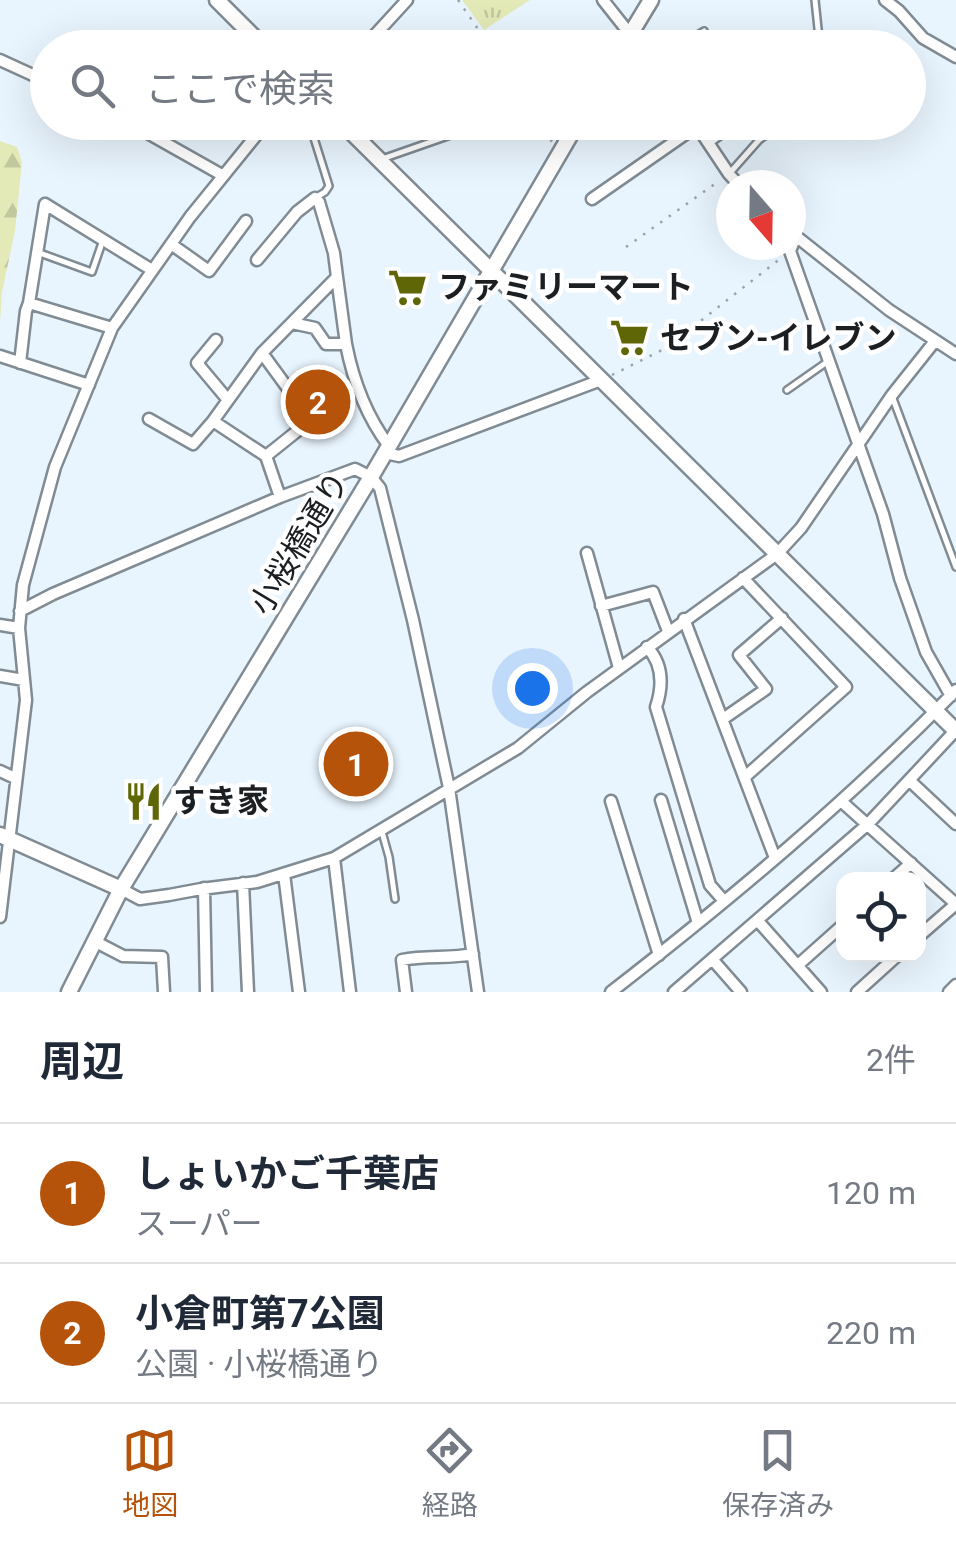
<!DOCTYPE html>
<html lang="ja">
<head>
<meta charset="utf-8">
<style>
	body { margin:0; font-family:Roboto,"Noto Sans JP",sans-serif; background:#f2f2f3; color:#1f2937 }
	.controls { position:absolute; right:30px; bottom:30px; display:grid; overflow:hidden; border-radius:20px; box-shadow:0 10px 40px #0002 }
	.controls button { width:90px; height:90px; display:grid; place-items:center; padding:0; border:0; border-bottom:2px solid #e0e1e3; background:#fff; color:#1f2937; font:50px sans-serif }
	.compass { position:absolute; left:716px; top:170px; width:90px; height:90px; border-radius:50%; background:#fff; box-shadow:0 10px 40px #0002; rotate:160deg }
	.you { position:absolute; left:532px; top:688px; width:35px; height:35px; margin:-25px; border:8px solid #fff; border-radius:50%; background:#1a73e8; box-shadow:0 0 0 15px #1a73e833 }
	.badge { display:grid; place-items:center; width:65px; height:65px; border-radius:50%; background:#b45309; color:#fff; font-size:32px; font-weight:700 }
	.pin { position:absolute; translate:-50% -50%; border:5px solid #fff; box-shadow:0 2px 10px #0006 }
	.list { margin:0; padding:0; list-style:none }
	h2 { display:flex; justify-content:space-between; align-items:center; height:130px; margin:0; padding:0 40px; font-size:42px }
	h2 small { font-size:32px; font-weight:400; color:#747a83 }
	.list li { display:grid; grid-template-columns:65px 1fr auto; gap:30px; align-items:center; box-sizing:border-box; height:140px; padding:0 40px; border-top:2px solid #e0e1e3 }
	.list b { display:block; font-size:38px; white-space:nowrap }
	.list p { margin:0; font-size:32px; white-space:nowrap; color:#747a83 }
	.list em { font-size:32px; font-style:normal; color:#747a83 }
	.icon { flex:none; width:55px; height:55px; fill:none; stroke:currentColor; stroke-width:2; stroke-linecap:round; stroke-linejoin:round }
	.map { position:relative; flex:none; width:956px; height:992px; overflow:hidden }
	.search { position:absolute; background:#fff; box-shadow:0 10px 40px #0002; left:30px; right:30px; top:30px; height:110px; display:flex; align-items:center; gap:25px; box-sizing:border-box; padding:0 35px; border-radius:55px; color:#747a83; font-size:38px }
	.sheet { height:410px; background:#fff }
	nav { display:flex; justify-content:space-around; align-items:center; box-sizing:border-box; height:140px; border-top:2px solid #e0e1e3; background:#fff; font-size:28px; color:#747a83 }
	nav a { display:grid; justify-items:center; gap:5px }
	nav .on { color:#b45309 }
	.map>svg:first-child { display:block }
</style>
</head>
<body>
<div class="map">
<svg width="956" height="992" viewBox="0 0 956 992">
	<defs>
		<pattern id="grass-tufts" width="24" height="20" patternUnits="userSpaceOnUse" patternTransform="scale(2.5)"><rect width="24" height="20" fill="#e3eab7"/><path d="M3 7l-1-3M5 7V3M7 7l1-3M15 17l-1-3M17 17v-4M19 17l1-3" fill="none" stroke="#c2c89d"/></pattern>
		<pattern id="forest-firs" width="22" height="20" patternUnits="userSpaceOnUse" patternTransform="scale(2.5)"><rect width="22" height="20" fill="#e3eab7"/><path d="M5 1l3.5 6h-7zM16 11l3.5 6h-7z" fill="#c2c89d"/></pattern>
	</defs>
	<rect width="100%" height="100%" fill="#e9f5fe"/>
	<path fill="url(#grass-tufts)" d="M462,0H530L484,30Z"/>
	<path fill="url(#forest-firs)" d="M0,141L17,147L22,162L15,231L2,292L0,323Z"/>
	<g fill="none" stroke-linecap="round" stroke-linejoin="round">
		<defs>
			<path id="lane" d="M815,0L820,48
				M677,48L704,31
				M309,122L329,186L325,192L315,198
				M709,144L740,122
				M382,159L488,122
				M729,174L759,140L783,122
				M37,252L92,272L103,240
				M787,390L827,362
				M892,396L956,567
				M382,832L389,857L395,899"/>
			<path id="street" d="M603,0L641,48
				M885,0L899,11L923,38L956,57
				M363,48L407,0
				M0,60L48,82
				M128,122L222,175
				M695,123L729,174L739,185
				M592,199L697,126
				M792,233L889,310L956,354
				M796,236L790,251L883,514L900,578L926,652L951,696
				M171,244L209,271L246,221
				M29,303L45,204L152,270
				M292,323L315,328L326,344H346L337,277
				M216,340L197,363L228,400
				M346,344C353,380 367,417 389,446
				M262,353L311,420L266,456
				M0,356L89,385
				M20,363L26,311L29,303L112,328
				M149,419L193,444L213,421L262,353L337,277L334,253L319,202L315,198L297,212L257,260
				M213,421L266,456L280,497L355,469L371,477L380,488L413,620L449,788L478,992
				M385,453L399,456L601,380
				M587,553L619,668
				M743,578L846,687L746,776
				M601,606L653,592L668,631
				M20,611L53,594L280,497
				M684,619L775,858
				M0,625L19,628
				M647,647C663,664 663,686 656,707L710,885L724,901
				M0,676L24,680
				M723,719L766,689L739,655L782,618
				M0,771L15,778
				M910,781L956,824
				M661,800L698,923
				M611,801L659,955
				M842,802L956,904
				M334,858L350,992
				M284,874L299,992
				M893,879L911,863
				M243,883L248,992
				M204,888L206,992
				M121,889L140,899L169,895L201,889L257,882L334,858L518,748L587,692L777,554L801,528L892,395L935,341
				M0,917L26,700L19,628L23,585L55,467L112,328L190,217L267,122
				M758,921L821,992
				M918,937L956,904
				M94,941L123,956L162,957L164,992
				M712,959L741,992
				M798,965L844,924
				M406,992L402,960C426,955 449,959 473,954
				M611,992C732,898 849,800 956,690
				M674,992L868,824L956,730
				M857,992L899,954
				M949,992L956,985"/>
			<path id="secondary" d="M217,0L265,48
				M622,48L651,0
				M341,122L956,731
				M0,835L121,889
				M69,992L121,889L371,477L578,122"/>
		</defs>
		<use href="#lane" stroke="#808b93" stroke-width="10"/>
		<use href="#street" stroke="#808b93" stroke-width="15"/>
		<use href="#secondary" stroke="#808b93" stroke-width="19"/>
		<path stroke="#9aa3a9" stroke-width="2.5" stroke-dasharray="2.5 8" stroke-linecap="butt" d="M458,0L491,48
			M539,122L552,142
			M626,247L719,181
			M612,375L666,348L781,258"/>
		<use href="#lane" stroke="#fff" stroke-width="5"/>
		<use href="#street" stroke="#fff" stroke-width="10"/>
		<use href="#secondary" stroke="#fff" stroke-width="14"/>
	</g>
	<defs>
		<symbol id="supermarket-bare" viewBox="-9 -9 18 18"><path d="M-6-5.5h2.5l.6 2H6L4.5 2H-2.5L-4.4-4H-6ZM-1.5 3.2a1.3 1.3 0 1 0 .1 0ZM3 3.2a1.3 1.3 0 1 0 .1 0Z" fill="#5f6605" stroke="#fff" stroke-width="2.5" paint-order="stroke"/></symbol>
		<symbol id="restaurant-bare" viewBox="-9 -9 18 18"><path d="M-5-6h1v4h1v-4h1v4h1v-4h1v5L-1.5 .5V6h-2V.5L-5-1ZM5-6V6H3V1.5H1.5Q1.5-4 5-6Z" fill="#5f6605" stroke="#fff" stroke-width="2.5" paint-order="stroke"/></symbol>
	</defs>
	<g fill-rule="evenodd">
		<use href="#supermarket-bare" x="380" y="260" width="55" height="55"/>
		<use href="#supermarket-bare" x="602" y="310" width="55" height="55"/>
		<use href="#restaurant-bare" x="116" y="774" width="55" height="55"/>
	</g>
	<g text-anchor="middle" stroke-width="9" stroke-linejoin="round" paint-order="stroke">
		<g font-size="32" font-weight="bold" fill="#1b1f22" stroke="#fff" text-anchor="start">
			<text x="438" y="298">ファミリーマート</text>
			<text x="660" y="349">セブン-イレブン</text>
			<text x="173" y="812">すき家</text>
		</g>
		<g font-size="32" fill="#1b1f22" stroke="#fff">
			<text transform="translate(299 543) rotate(-59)" y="11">小桜橋通り</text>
		</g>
	</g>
</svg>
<div class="controls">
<button><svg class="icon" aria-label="locate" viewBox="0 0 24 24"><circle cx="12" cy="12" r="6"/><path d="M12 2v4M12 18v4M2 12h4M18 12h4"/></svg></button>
</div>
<svg class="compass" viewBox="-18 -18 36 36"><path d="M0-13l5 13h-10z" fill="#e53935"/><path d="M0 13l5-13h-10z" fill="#747a83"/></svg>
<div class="you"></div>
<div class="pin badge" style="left:356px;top:764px">1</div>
<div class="pin badge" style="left:318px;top:402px">2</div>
<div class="search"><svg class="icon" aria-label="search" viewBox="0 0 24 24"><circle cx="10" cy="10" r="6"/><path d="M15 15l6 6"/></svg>ここで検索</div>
</div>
<section class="sheet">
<h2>周辺<small>2件</small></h2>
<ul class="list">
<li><span class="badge">1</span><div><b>しょいかご千葉店</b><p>スーパー</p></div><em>120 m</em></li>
<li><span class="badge">2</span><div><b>小倉町第7公園</b><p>公園 · 小桜橋通り</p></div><em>220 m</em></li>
</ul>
</section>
<nav>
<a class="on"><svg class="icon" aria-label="map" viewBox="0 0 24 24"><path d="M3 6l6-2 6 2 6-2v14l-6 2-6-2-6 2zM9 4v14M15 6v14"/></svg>地図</a>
<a><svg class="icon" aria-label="directions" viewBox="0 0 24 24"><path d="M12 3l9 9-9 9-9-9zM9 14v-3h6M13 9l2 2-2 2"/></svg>経路</a>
<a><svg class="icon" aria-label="saved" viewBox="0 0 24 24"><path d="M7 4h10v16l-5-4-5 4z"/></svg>保存済み</a>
</nav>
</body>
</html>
